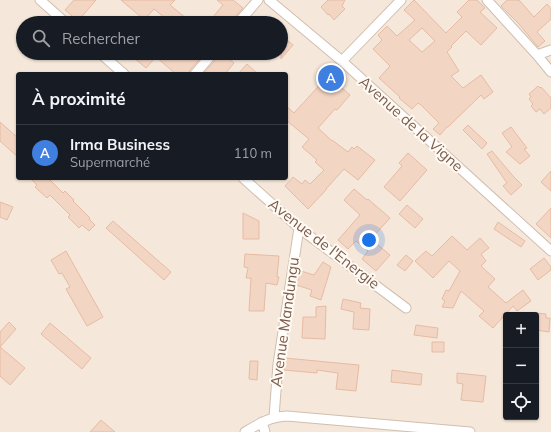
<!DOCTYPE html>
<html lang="fr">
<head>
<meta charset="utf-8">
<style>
	body { margin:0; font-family:Mulish,sans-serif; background:#242831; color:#f1f3f6 }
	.controls { position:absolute; right:12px; bottom:12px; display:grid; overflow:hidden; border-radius:4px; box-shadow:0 1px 3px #0004 }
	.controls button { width:36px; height:36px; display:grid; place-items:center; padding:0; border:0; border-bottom:1px solid #363941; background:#171b24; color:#f1f3f6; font:20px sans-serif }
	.you { position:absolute; left:369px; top:240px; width:14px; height:14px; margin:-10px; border:3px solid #fff; border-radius:50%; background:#1a73e8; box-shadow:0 0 0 6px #1a73e833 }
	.badge { display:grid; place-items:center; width:26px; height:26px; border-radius:50%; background:#e76f51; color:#fff; font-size:13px; font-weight:700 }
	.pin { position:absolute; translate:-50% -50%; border:2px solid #fff; box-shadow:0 1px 4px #0006 }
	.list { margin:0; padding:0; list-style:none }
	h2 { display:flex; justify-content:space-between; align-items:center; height:52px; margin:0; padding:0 16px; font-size:17px }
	h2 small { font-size:13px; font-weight:400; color:#9ea1a6 }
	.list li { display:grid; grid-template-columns:26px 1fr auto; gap:12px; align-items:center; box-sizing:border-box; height:56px; padding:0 16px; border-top:1px solid #363941 }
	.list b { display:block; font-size:15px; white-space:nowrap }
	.list p { margin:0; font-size:13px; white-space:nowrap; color:#9ea1a6 }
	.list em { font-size:13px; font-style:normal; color:#9ea1a6 }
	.icon { flex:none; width:22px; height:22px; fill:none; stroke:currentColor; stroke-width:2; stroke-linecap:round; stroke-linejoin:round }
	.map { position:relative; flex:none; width:551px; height:432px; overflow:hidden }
	.search { position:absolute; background:#171b24; box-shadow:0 1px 3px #0004; left:16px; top:16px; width:272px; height:44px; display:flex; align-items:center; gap:10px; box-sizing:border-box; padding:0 14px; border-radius:22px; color:#9ea1a6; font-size:15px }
	.panel { position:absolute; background:#171b24; box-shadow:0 1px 3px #0004; left:16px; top:72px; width:272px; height:108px; border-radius:4px }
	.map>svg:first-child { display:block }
</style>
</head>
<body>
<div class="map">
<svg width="551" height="432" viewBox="0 0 551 432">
	<rect width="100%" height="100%" fill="#fdf6ec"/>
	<path fill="#f5e8da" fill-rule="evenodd" d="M0,0H551V432H0ZM23,23H281V53H23ZM18,74H286V178H18ZM506,315H536V417H506Z"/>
	<path fill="#f3d5c3" stroke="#e6bba3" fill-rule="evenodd" d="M74,0H96L78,21L65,10Z
		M121,0H175L170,5L192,23H171L154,9L145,19L142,16L141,17Z
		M217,0H233L243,8L233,19L232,23H208L223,5Z
		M328,0H345L342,6L345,9L334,20L329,14L328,15L321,7Z
		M414,0L446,33L462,17L457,12L469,0H477L485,8L480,12L497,28L481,45L466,31L451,46L452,47L447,52L459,71L451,76L463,88L481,75L493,92L484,99L481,95L448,127H447L440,135L433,129L439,123L420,104H419L418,103L412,109L399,98L400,97L379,78L390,66L373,49L382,40L378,35L387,26L397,36L415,20L404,10ZM422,28L435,41L422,52L409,40Z
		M507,0H519L534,17L547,4L551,9V19L537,32L545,41L538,47L519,24L501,6Z
		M281,35L293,45L281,59Z
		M128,53H205L190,70L189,74H176L156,57L146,68Z
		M219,53H222L234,63L225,74H203L218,57Z
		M247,64L258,74H238Z
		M328,76L350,95L337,110L335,109L318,128L332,141V140L348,152L352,147L354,149L357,146L375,160L358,180L344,169L326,189V190L308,209L285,186L293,177L302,184L305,180L310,184L324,170L315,162L317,160L302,147L309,139L286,120V106L294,113Z
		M538,86L540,88L541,87L551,98V108L544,114L540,109L536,112L531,106L533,104L529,99L531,97L529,94Z
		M0,122L18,138V157L0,141Z
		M468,125L487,143L482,149L463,130Z
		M511,127L527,148L524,149L530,156L520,164L506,152L512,147L502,133Z
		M492,151L513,176L522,185L511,195L503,186L507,183L487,154Z
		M408,153L427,170L400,201L384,187L402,166L399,163Z
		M551,171V191L541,182Z
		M30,178H48L63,193L65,191L74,200L73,201L90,218L89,219L95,225L89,231L82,225L79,228L68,217L70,215L50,195L47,198L35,187L37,185Z
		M354,189L367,200L368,199L390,218L371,239L390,255L376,271L362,259L368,251L356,241L348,249L338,240L360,215L344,200Z
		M0,202L13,207L7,220L0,217Z
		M407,205L423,219L415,228L399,214Z
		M551,208V238L536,224Z
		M243,213L259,221V239H243Z
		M113,221L171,272L164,280L106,228Z
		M498,222L525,241L521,247L494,229Z
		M452,236L467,250L480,238L489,248L481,254L486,261L481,266L495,279L488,287L506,303L523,290L531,301L517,311L513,306L493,328L479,316L484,311L461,291L453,308L442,307L445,301L442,299L446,290L449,291L460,271L449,261L433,278L415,261L426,251L432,256Z
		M66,251L103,317L87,326L66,289L70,287L62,273L59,274L51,260Z
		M245,254L279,256L277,277H279L277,285L266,283L264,311H249L251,278H246L248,268L244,267Z
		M406,255L413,261L405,271L397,265Z
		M544,258L551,267V270L538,280L530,269Z
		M323,262L331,267L321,300L310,296L312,290L296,285L301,271L314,275Z
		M343,299L361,303L360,308L370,309L369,330L353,329L354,312L341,309Z
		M326,306L325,339L302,338L303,317H316V307Z
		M536,313L546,314V318H550L549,332L536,330Z
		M9,322L16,329L0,347L25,368L10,385L0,376V332Z
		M50,323L91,358L82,369L41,334Z
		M416,325L438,328L437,338L414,335Z
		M432,342H444V352H432Z
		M285,358L359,365L356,391L336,389L338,373L317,370V373L284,370Z
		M250,361H258L257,380L249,379Z
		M392,370L422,374L421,385L391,382Z
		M457,373L486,376L483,402L461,400L463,384L457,383Z
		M101,420L115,432H90Z"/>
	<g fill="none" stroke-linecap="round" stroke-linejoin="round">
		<defs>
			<path id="street" d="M40,0L66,23
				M269,0L342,61L551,251
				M487,0L537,55L551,72
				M238,23L258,0
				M100,53L124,74
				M537,55L551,50
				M342,61L401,0
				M195,74L213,53
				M243,178L299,228L406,308
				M274,417L278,364L299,228
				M262,422L265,432
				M245,432C260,423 270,417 287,416L470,432"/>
		</defs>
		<use href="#street" stroke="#d1beb0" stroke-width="11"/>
		<use href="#street" stroke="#fff" stroke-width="9"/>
	</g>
	<g text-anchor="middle" stroke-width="4" stroke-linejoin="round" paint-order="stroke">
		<g font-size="15" fill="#7a5c4d" stroke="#fffaf3">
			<text transform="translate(411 124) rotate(42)" y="5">Avenue de la Vigne</text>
			<text transform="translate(324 244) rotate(38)" y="5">Avenue de l'Energie</text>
			<text transform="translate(285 322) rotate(-82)" y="5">Avenue Mandungu</text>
		</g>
	</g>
</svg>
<div class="controls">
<button>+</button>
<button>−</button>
<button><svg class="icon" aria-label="locate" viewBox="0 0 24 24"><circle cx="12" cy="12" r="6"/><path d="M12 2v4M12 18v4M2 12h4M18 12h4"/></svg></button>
</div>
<div class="you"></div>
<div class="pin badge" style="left:331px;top:78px;background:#3f7fe0">A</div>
<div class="search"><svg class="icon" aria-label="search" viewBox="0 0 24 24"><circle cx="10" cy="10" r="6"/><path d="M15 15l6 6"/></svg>Rechercher</div>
<section class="panel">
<h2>À proximité<small></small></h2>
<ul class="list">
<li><span class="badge" style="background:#3f7fe0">A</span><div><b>Irma Business</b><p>Supermarché</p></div><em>110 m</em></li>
</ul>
</section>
</div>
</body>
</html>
